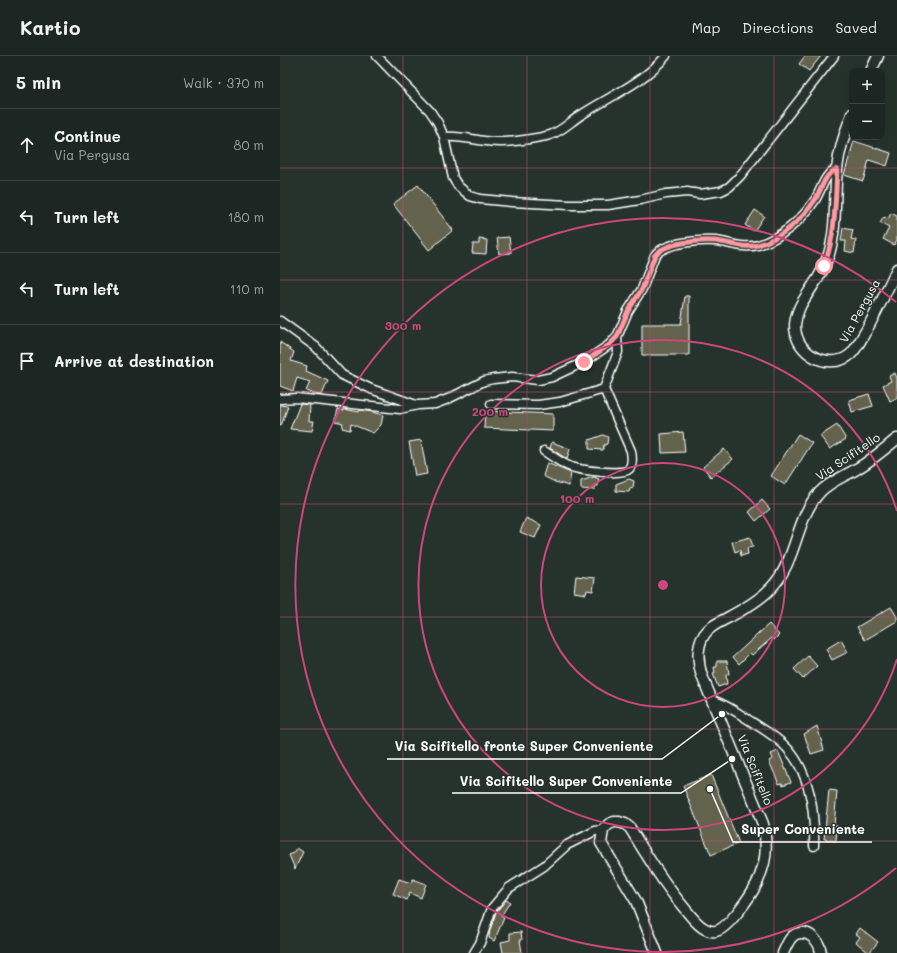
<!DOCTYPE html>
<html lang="en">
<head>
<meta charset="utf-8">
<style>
	body { margin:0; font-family:Mali,sans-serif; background:#252e2a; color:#f1f3f6 }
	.controls { position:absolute; right:12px; top:12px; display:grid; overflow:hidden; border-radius:8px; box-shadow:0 2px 10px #0003 }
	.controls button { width:36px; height:36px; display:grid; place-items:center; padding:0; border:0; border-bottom:1px solid #3a4340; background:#1c2622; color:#f1f3f6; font:20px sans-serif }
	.stop { position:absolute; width:12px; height:12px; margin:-9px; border:3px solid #ff9aa2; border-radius:50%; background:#fff }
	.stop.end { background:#ff9aa2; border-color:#fff; box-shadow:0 1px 4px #0008 }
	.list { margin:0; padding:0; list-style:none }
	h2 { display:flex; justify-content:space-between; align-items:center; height:52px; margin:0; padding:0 16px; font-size:17px }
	h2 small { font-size:13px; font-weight:400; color:#a0a5a5 }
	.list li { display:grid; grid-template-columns:26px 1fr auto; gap:12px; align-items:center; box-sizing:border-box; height:72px; padding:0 16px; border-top:1px solid #3a4340 }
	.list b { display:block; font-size:15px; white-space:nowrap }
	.list p { margin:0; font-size:13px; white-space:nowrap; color:#a0a5a5 }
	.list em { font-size:13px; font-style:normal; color:#a0a5a5 }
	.icon { flex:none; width:22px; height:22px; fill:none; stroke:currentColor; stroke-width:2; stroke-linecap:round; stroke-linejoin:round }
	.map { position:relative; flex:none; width:617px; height:897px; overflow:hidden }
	header { display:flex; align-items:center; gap:24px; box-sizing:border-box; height:56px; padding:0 20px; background:#1c2622; border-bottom:1px solid #3a4340 }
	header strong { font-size:19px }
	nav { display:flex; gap:22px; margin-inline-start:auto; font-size:14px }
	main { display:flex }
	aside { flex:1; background:#1c2622 }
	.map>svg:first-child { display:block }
</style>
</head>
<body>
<header>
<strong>Kartio</strong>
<nav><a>Map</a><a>Directions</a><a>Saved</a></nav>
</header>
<main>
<aside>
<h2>5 min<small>Walk · 370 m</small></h2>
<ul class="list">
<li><svg class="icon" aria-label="ahead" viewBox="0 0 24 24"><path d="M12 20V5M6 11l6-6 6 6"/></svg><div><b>Continue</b><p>Via Pergusa</p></div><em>80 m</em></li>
<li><svg class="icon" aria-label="left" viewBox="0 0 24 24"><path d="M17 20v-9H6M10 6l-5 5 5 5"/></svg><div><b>Turn left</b></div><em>180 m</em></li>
<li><svg class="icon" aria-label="left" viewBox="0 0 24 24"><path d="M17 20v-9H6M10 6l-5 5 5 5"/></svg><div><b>Turn left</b></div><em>110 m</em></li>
<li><svg class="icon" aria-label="arrive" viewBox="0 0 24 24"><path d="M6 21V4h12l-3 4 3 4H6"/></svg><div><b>Arrive at destination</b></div></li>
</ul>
</aside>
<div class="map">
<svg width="617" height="897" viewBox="0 0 617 897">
	<rect width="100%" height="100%" fill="#26332d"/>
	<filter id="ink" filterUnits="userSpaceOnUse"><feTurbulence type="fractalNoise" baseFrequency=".025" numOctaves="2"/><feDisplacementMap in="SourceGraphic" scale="8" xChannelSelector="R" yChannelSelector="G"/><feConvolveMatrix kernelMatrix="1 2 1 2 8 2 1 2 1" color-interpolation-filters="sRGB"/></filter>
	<g filter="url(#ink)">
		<path fill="#64624e" stroke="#fff" d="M525,0H541L529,15L519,8Z
			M574,85L611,97L607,110L589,104L583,125L564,119Z
			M138,129L173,174L149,194L113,148Z
			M475,154L484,160L474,175L465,169Z
			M611,157L617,160V184L614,189L603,183L609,172L600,167L604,161L608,163Z
			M563,172L573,174L571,183L576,184L574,197L565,195L566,185H561Z
			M229,181L231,197L219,198L217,182Z
			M199,183L207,184L206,198L192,197L193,188H199Z
			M405,240H409V299H362V268H401Z
			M0,286L14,296L11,305L27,310L26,315L48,325L42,339L34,338L26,335L30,326L17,322L13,335L0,330Z
			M615,317L617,322V342L610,345L603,329L611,325L609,320Z
			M589,338L593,350L572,356L569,344Z
			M20,348L30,349L29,365H34L32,375L10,373Z
			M0,349L8,350L1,370H0Z
			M58,353L64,355V353L79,356L80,354L92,356L103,359L101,369L93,377L71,368L70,374L62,372L63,367L55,365Z
			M205,355L273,358V375L204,372Z
			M557,369L566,383L550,393L540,380Z
			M403,376L405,396L382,397L381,378Z
			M518,378L532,387L505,429L491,420Z
			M323,379L328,381L327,388L324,389L323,394L309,393V384Z
			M141,384L147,418L135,420L129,386Z
			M272,386L290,393L287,403L270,392Z
			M444,393L453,403L431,421L423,411Z
			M267,407L291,417L289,430L275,426L263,420Z
			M314,421L319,423L318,430H315V434L301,433V425Z
			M349,423L354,425L353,432L350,433L349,436L336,435V428Z
			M482,444L490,453L476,465L469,456Z
			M246,462L261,469L255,482L240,476Z
			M470,481L473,491L467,492L468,498L461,500L460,494L455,496L452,486Z
			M296,520L315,522L313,535L307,534L306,538L294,536Z
			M611,551L617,561V565L585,584L577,571Z
			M489,568L499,579L494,584L492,582L472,599L470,597L459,608L453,601Z
			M561,584L568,596L552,604L546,593Z
			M528,600L537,610L523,623L514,613Z
			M437,605H447L449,618L446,619L447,628L438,631L433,618L435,617L434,611H437Z
			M537,670L544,694L531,698L524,678Z
			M498,695L511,726L503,729L502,727L499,728L489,705L493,703L491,698Z
			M431,719L459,787L431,799L403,730Z
			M549,734L557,735L554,769L557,770L556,785L544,783Z
			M17,792L23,796L15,813L9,799L14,797Z
			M119,823L131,827L133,823L146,828L141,842L130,837L127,844L113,838Z
			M226,844L230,846L221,860L224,862L214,885L209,882L210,874L216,856Z
			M580,872L598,886L589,897L576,886L580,881L576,878Z
			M241,876L242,884H240L242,897H223L221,886L230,884V877Z"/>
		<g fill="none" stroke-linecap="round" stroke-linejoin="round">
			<defs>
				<path id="minor" d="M97,0L150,55L158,67L164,81L173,122L178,130L190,140L200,143L232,146L289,149H328L360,144L386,138L407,136L420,138L441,135L449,131L460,120L554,0
					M164,81C184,79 202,87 222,86C232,86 260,82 270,79C282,75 290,66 301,59C330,40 363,27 386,0
					M0,265L36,291L62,319L91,333L136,349
					M0,343L16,342L120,353L138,349L155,348L168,343L204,325L213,323L232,321L258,324L272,321L304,306L329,289L337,281L348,255L362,233L375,199C386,186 420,184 436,185C451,187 464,193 478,189C501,182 522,164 535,144C542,133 544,118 557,113
					M211,348L258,349L280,346L324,333
					M264,395C272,400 282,408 291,411C300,414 343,420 349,413C353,408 352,401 351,395L324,333L338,296L337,281
					M432,644C448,649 461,659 475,668C486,675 498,682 507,692C531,718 535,757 534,790
					M194,897L200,887L212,852L229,832L264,810L287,789L315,775L323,774"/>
				<path id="major" d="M591,15L598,0
					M572,58C565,76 559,94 557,113C554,141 557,171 549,198C545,209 541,219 534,228C526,241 516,252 515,269C515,282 521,292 531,299C543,307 560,308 571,298C577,292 581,283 586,275C597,255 607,234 617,213
					M377,897L356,845L321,787L323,774L329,768L334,766H339L345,768L350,772C367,800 384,828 405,853C410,859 415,866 422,871C425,873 431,876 436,875C449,872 471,839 477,827C480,821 482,814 484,807C487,794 486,781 483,768L422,620C417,605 416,586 428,574C434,568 444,564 451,560C466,552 480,544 491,532C518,504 515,462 540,436C550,425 566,420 578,412C592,404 604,393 617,383
					M503,897C506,891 509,881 516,878C529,873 540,886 541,897"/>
			</defs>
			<use href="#minor" stroke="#fff" stroke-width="11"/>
			<use href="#major" stroke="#fff" stroke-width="13"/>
			<use href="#minor" stroke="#26332d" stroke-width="8"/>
			<use href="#major" stroke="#26332d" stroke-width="10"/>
		</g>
	</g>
	<g fill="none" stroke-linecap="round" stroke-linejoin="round" filter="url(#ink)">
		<path stroke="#ff9aa2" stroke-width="5" d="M304,306L329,289L337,281L348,255L362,233L375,199C386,186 420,184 436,185C451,187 464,193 478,189C501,182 522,164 535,144C542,133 544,118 557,113C555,147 556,178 544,210"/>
	</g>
	<path fill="none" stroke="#ce467c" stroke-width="1" stroke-opacity="0.55" d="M123,0V897M247,0V897M370,0V897M494,0V897M0,112H617M0,224H617M0,336H617M0,448H617M0,561H617M0,673H617M0,785H617"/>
	<g fill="none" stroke="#ce467c" stroke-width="2">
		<circle cx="383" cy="529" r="122"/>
		<path d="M617 603A245 245 0 1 1 617 455"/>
		<path d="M616 812A367 367 0 1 1 616 246"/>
	</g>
	<g text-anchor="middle" stroke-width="3" stroke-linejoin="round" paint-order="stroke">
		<g font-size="12" fill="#fff" stroke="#26332d">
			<text transform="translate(580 255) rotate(-61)" y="4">Via Pergusa</text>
			<text transform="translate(568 401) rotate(-34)" y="4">Via Scifitello</text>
			<text transform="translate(475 714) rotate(68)" y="4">Via Scifitello</text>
		</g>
	</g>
	<circle cx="383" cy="529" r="6" fill="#ce467c" stroke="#26332d" stroke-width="2"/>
	<g font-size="12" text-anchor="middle" font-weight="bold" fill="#ce467c" stroke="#26332d" stroke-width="3" stroke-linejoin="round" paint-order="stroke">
		<text x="123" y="274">300 m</text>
		<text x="210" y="360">200 m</text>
		<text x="297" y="447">100 m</text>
	</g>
	<path fill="none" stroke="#fff" stroke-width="1.5" d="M442 658L382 703H107M452 703L401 737H172M430 733L453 786H592"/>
	<g fill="#fff" stroke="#26332d" stroke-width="1.5">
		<circle cx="442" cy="658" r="4"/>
		<circle cx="452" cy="703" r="4"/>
		<circle cx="430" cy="733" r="4"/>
	</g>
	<g font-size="13" text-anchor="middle" font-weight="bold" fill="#fff" stroke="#26332d" stroke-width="3" stroke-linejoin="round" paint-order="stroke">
		<text x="244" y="695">Via Scifitello fronte Super Conveniente</text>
		<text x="286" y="730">Via Scifitello Super Conveniente</text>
		<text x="523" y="778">Super Conveniente</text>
	</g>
</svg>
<div class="controls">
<button>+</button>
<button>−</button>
</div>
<div class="stop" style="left:544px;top:210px"></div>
<div class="stop end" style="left:304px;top:306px"></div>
</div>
</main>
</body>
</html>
